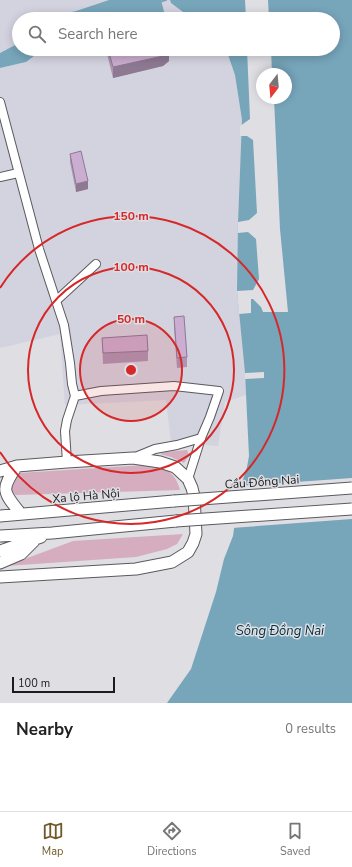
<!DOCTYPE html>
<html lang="en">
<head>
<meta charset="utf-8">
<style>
	body { margin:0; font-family:"Nunito Sans",sans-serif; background:#f6f6f6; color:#222 }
	.compass { position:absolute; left:256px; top:68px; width:36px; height:36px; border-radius:50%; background:#fff; box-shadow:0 2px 10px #0003; rotate:196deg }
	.scale { position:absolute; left:12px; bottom:10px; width:103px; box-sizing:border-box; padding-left:4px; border:2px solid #1b1b1d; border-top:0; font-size:11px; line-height:14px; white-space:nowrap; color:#1b1b1d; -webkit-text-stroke:3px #dedee3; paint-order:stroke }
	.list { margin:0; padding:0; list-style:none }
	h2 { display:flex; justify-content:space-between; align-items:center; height:52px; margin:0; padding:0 16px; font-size:17px }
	h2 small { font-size:13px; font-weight:400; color:#767676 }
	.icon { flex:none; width:22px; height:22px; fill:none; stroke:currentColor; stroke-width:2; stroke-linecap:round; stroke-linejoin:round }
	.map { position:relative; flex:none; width:352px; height:703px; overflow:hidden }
	.search { position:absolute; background:#fff; box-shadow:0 2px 10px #0003; left:12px; right:12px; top:12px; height:44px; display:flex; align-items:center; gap:10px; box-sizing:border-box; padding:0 14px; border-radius:22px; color:#767676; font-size:15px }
	.sheet { height:108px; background:#fff }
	nav { display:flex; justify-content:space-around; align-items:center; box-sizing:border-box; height:56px; border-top:1px solid #e0e0e0; background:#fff; font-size:11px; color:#767676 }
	nav a { display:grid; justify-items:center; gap:2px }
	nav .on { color:#705828 }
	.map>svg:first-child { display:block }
</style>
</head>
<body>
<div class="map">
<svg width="352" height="703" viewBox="0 0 352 703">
	<rect width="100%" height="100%" fill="#dedee3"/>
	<path fill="#d3d2df" d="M0,0H109L76,11L58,15L52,19H19V43L0,53Z
		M161,0H170L171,3L183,12L206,19H166Z
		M65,49H226L235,75L242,120L238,222L237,291L245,373L246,395L225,402L218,446L171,442L166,400L65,405L60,334L0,348V68L26,62L34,56Z"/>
	<path fill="#d5adbf" d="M187,450L189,455L184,463L171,457L160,454L166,452Z
		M145,465C164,467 175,471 180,490L16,495L10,491V481L19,473Z
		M183,534L177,544L167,549L136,557L6,566L73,541Z"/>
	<path fill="#77a5ba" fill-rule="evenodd" d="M109,0H161L166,19H52L58,15L76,11Z
		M170,0H352V703H167L191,669L216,592L224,559L233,536L239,492L247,467L249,456L245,373L237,291L238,222L242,120L235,75L226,49H333V19H206L183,12L171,3ZM262,74H286V98H262Z
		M19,43V49H65L34,56L26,62L0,68V53Z"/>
	<path fill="#dedee3" d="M245,0H268L269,19H246Z
		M247,49H271L272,74H262V98H274L280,229L288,312H263L261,307L253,299H251V313L239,314L237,291L253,290L259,279L256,239L248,232L238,233V222L249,220L257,213L253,140L247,136H240V126L250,119Z
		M264,372V378L245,379V373Z
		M352,478V519L232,528L237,492L239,486Z"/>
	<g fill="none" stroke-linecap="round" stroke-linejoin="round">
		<path stroke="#77a5ba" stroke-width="2" d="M159,2L166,0"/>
		<defs>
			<path id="minor" d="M0,102L39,249L64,325L70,363L72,384L75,396L67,420L65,431L67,462
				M0,177L18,173
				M57,300L96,264
				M75,396L101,391L174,386L219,391L210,417L201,438L188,479
				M133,458L155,449L177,445L201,438"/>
			<path id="highway" d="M17,466C0,490 3,492 21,514
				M0,471L17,466L67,462L133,458L160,462L175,467L188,479L192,488L194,496L196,534L193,543L188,552L172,562L136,569L0,577
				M0,516L174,501
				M0,536L52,533L176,521
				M0,551L41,537
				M0,563L21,554L34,541"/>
		</defs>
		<use href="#minor" stroke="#5a5a5e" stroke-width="10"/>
		<use href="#highway" stroke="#5a5a5e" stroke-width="13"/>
		<use href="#minor" stroke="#fff" stroke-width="8"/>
		<use href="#highway" stroke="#fff" stroke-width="11"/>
		<defs>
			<path id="highway-bridge" d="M174,501L352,488
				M176,521L352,509"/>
		</defs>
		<use href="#highway-bridge" stroke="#5a5a5e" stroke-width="13" stroke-linecap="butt"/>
		<use href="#highway-bridge" stroke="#fff" stroke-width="11"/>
	</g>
	<path fill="#ae95b3" d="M107,49H168L169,61L163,66L113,78L107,54Z
		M70,154L88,189L76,192L70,162Z
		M174,317L187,357V367L177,368L174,327Z
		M102,338L148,351V361L103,364Z"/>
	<path fill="#8d7992" d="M169,51V61L163,66L113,78V67Z
		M88,181V189L76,192V184Z"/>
	<path fill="#caadd0" stroke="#8d7992" d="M108,49H168L169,51L163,56L113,67Z
		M81,151L88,181L76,184L70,154Z
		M184,316L187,357L177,358L174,317Z
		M147,335L148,351L103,353L102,338Z"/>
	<circle cx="131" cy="370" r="51" fill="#d62828" fill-opacity=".12"/>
	<g fill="none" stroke="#d62828" stroke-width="2">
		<circle cx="131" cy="370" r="51"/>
		<circle cx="131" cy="370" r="103"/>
		<path d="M0 288A154 154 0 1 1 0 452"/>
	</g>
	<g text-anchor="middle" stroke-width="3" stroke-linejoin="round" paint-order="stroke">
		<g font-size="12" fill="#1b1b1d" stroke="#dedee3">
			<text transform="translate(262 482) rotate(-4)" y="4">Cầu Đồng Nai</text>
			<text transform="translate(86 496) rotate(-5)" y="4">Xa lộ Hà Nội</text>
		</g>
		<g font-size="13" font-style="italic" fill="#022e3e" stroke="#dedee3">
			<text x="280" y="635">Sông Đồng Nai</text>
		</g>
	</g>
	<circle cx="131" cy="370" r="6" fill="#d62828" stroke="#dedee3" stroke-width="2"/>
	<g font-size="12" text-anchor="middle" font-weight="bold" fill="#d62828" stroke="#dedee3" stroke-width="3" stroke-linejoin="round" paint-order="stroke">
		<text x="131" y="220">150 m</text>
		<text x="131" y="271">100 m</text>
		<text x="131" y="323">50 m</text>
	</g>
</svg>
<svg class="compass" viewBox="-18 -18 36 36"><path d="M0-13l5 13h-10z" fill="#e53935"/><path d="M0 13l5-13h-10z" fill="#767676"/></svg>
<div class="scale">100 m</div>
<div class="search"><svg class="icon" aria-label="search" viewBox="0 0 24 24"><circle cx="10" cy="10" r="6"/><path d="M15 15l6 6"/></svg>Search here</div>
</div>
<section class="sheet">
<h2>Nearby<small>0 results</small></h2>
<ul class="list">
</ul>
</section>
<nav>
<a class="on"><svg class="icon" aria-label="map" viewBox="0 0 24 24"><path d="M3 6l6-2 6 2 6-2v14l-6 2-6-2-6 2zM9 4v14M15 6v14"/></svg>Map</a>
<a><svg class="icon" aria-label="directions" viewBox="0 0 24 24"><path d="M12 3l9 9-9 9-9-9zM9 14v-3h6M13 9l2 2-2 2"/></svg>Directions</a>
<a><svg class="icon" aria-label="saved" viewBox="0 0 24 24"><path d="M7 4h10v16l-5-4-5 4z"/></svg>Saved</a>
</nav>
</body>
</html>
